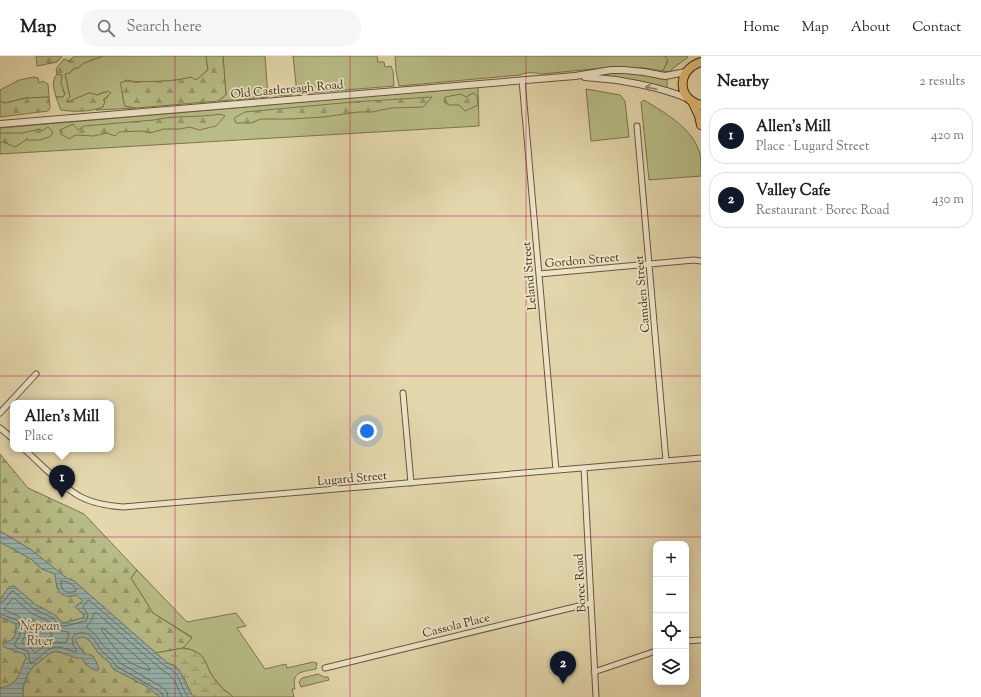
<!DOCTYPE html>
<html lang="en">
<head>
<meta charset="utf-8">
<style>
	body { margin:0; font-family:"Sorts Mill Goudy",serif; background:#f6f6f6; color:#202124 }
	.controls { position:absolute; right:12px; bottom:12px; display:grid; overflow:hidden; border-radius:8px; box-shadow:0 2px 10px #0003 }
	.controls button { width:36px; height:36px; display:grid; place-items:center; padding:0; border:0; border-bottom:1px solid #e0e0e0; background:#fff; color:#202124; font:20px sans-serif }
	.you { position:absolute; left:367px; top:375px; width:14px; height:14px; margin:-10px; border:3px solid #fff; border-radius:50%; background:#1a73e8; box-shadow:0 0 0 6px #1a73e833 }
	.badge { display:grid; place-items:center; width:26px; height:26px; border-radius:50%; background:#111827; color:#fff; font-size:13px; font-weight:700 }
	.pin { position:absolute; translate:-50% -33px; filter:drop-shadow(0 1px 2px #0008) }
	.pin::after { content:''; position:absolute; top:21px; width:14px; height:12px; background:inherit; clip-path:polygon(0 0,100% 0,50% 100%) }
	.popup { position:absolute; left:10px; top:344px; width:104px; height:52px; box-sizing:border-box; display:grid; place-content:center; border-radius:8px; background:#fff; filter:drop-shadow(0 1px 3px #0005); font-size:13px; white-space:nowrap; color:#757577 }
	.popup b { font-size:15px; color:#202124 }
	.popup::after { content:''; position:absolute; left:50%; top:100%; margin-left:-8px; border:8px solid transparent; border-top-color:#fff }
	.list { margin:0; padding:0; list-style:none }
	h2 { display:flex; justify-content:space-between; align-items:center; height:52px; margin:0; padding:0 16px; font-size:17px }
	h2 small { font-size:13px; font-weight:400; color:#757577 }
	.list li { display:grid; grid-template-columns:26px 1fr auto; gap:12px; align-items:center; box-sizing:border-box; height:56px; margin:0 8px 8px; padding:0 8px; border:1px solid #e0e0e0; border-radius:16px }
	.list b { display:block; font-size:15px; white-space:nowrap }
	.list p { margin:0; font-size:13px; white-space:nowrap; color:#757577 }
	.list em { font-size:13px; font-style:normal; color:#757577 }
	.icon { flex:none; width:22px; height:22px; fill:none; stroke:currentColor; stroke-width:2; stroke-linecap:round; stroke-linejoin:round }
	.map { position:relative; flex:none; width:701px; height:641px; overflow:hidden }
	header { display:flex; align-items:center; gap:24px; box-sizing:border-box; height:56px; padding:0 20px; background:#fff; border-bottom:1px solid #e0e0e0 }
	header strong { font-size:19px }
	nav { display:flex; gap:22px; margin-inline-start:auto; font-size:14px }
	.search { width:280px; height:36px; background:#f6f6f6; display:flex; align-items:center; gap:10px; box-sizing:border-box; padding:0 14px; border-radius:16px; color:#757577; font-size:15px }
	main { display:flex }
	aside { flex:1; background:#fff }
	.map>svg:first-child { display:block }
</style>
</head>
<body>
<header>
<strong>Map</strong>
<div class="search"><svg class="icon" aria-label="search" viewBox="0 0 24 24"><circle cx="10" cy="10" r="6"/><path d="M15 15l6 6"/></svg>Search here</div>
<nav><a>Home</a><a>Map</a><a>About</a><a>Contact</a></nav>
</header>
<main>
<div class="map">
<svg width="701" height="641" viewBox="0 0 701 641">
	<defs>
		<pattern id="forest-firs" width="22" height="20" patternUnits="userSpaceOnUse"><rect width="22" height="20" fill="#b8bd87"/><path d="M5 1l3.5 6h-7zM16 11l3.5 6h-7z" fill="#979a6d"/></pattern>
		<pattern id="wetland-marsh" width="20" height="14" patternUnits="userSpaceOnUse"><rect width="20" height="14" fill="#b8bd87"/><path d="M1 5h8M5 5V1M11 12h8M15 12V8" fill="none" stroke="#979a6d"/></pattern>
		<pattern id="water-rules" width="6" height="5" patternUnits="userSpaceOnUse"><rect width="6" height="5" fill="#98b7b3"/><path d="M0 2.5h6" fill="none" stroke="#7d9590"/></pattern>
	</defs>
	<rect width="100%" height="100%" fill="#e4d7ad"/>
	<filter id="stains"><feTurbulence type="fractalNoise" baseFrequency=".005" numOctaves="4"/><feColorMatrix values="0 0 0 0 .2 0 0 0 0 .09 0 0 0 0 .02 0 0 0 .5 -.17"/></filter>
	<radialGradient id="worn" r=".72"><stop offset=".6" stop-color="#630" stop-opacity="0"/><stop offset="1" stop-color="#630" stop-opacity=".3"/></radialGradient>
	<path fill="#b8bd87" stroke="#7c754c" d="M103,0H206L208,14L196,24C189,21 185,23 178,24C164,25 140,28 127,24L121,27C123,35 122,42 125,50L136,52L96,54L103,51V45L108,41L103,36L98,39L89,37L68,47L67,44L70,41L65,18L70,17L74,12H78L84,7Z
		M223,0H265L268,41L218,45L226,39Z
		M293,0H377L378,6H384L385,11L391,10L393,15L394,30L297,38Z
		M395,0H667L666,1L668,4L663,15L644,12L614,11L541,18C533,16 527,16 520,19L399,30L396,15Z
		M608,16H629L667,22V32L608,21Z
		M57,18L62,19L63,35L65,38L63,41H56C54,33 51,25 57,18Z
		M34,21L38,22L39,27L43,25L48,28L49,41L26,42L5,47L0,46V34L19,24Z
		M478,31L479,70L0,98V72Z
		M293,33L292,39L274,40L272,35Z
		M586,33L620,39L625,45L629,81L591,85Z
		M644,44C665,57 693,72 700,98C701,105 701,113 701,120L649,124L641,46Z
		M137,514L187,566L236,557L246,570L237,572L265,613L286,608L287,612L313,606L317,607L316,613C303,616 291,615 295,633H292L294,641H233C228,636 221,632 217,626C202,609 210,596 183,592L192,581L153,557L131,522Z
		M318,618L324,621H328L329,624L301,631L299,626L302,622Z"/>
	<path fill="url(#forest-firs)" stroke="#7c754c" d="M36,0H62L57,6L37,10Z
		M74,0H103L84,7L78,12H74L70,17L65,18L70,41L67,44V46L89,37L98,39L108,35L111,37L103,44L105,45L103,51C90,56 74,56 61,54L56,41H63L65,38L61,27L62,19L57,18L56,13L64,3L69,5Z
		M206,0H223L226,39L218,45L136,52L125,50C122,42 123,35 120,27C128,24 129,26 136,26C154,25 173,26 191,21L196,24L208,14Z
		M667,0H688L687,2L672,13L671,16L663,15L668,4L665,1Z
		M473,37L477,40L478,49L465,55L459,49H449L444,46L445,41L461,38L466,41Z
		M49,41L50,52L48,55L0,61V45L5,47L26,42Z
		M432,41L423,51L391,52L372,56H358L324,61L291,63H261L251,67H236L234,62L245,56L353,46Z
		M220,58L225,60L216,70L199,74L190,71L179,73H164L150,77L141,75L119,76L115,80L107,77L93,80L75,79L69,83L61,78L60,74L73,68L78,74L84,70L154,64C175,59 198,62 220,58Z
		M48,71L53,76L50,81L39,84H26L15,91L3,86L0,87V77H22L40,73L41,75Z
		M0,398L28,432L84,458L137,514L131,522L153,557L192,582L183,592L156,597L74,525L68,523L30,493L0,475Z
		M0,486L31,503L42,513L55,518L57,532L69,541L76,539L83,545L77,549L84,560L83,562L64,567L43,552L36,549L14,530L9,531L0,544Z
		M0,561L16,568C18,580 12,583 4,591L25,598L26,602C19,618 19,629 0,632Z
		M84,581L89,584L99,598L110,607L113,613L146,630L160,641H23V631L28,618L32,612L50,597L57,595L82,602L86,609L99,613L93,600L84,598L75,584L77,582Z"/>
	<path fill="url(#wetland-marsh)" stroke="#7c754c" d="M183,592C210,596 202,609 217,626C221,632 228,636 233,641H193L181,616L174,609L167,607L156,597Z"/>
	<path fill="url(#water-rules)" stroke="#748073" d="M0,475L30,493L68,523L74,525L167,607C185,613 182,630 194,641H160L146,630L113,613L110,607L99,598L89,584L84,581L77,582L75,584L84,598C94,597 96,605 99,613L97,615C89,612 86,609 82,602H76L57,595L50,597L32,612L28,618L23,631V641H0V632C19,629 18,618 26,602L24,598L4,591L3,588L4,586C15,586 17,577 16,568L0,561V544L9,531L14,530L36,549L57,560L59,564L64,567L83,562L84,560V558L75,551L83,545L76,539C58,544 57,533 55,518L42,513L31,503L0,486Z"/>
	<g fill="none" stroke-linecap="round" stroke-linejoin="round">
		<path stroke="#6c7262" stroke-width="1" d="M61,525C66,524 73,529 76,532V535C68,538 60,536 61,525Z
			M14,542L31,557L50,566L55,572L61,575L68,576L69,578L66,587L56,586L47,588L35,597L30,591L23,588L22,586C25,581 26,576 25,570C23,558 12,559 4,553L12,543Z
			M0,546L4,545L11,536L13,535L34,553L53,562L57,567L62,570H65L86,565L88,559L83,551L87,545L89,544L165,610C181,617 179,628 188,641
			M0,558L17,564L19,567L20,579L14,589L18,592L28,595L30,607C40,605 45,591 57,591C63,591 70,595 76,596L77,594L73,589L72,582C74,579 76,578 80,577C93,575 96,589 103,596C108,601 113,604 116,610L159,635L162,637L163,641
			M33,564L45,570L52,578V580L43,584L37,588L31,584V566Z
			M103,572L149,611L150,614H147C140,611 130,608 124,602C116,594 109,585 102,575Z
			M168,641L167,636L162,631L120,607C116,601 112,597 107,593C98,585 99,580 87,572V570L92,564L94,557H97L162,614C176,622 175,627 182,641"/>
		<defs>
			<path id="minor" d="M522,24L556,414
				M637,70L666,405
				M539,218L694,204L701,205
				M403,337L411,427
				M0,357L36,318
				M0,372L13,383
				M24,393C41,408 62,431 81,441C94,448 109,450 123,451L701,402
				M584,412L596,641
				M686,585L701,584
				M325,612L591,547
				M594,616L656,595"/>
			<path id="tertiary" d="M585,21C617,23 659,30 689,43
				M0,68L575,20L611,14H624L644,16L665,20L686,16"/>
			<path id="primary" d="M701,6C677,13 676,43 701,49
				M693,47L699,60L701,69"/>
		</defs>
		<use href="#minor" stroke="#685839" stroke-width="7"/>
		<use href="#tertiary" stroke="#685839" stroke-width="8"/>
		<use href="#primary" stroke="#3f2d12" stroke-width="10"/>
		<use href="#minor" stroke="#ede5ca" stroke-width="5"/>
		<use href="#tertiary" stroke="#ede5ca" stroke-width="6"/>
		<use href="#primary" stroke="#e2bc76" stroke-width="8"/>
	</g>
	<defs><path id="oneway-shaft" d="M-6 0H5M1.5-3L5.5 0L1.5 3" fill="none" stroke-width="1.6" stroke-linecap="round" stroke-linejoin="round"/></defs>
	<use stroke="#96896e" href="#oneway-shaft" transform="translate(651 32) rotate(-167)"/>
	<path fill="none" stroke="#c2185b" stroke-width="1" stroke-opacity="0.55" d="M175,0V641M350,0V641M526,0V641M0,160H701M0,320H701M0,481H701"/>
	<g text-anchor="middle" stroke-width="3.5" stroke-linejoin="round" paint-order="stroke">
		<g font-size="12" fill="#3f2d12" stroke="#ede5ca">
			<text transform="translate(287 33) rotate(-5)" y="4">Old Castlereagh Road</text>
			<text transform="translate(582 204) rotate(-5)" y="4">Gordon Street</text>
			<text transform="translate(529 220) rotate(-95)" y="4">Leland Street</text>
			<text transform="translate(642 238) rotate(-95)" y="4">Camden Street</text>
			<text transform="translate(352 422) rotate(-5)" y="4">Lugard Street</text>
			<text transform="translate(580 527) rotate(-93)" y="4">Borec Road</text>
			<text transform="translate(456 569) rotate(-14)" y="4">Cassola Place</text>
		</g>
		<g font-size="13" font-style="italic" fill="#514932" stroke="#ede5ca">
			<text x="40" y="574">Nepean<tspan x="40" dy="15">River</tspan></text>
		</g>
	</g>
	<rect width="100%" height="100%" filter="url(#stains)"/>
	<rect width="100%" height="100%" fill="url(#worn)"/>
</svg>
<div class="controls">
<button>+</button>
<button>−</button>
<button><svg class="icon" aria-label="locate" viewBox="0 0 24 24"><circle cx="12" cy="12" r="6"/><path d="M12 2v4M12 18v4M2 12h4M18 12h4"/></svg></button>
<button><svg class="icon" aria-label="layers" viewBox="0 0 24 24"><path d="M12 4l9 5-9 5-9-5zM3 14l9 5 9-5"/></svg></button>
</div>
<div class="you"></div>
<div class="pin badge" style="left:62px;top:442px">1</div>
<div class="popup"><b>Allen's Mill</b>Place</div>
<div class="pin badge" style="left:563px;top:628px">2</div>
</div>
<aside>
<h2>Nearby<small>2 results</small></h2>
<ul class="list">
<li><span class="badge">1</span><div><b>Allen's Mill</b><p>Place · Lugard Street</p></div><em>420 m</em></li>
<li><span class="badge">2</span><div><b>Valley Cafe</b><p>Restaurant · Borec Road</p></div><em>430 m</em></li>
</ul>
</aside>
</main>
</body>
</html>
